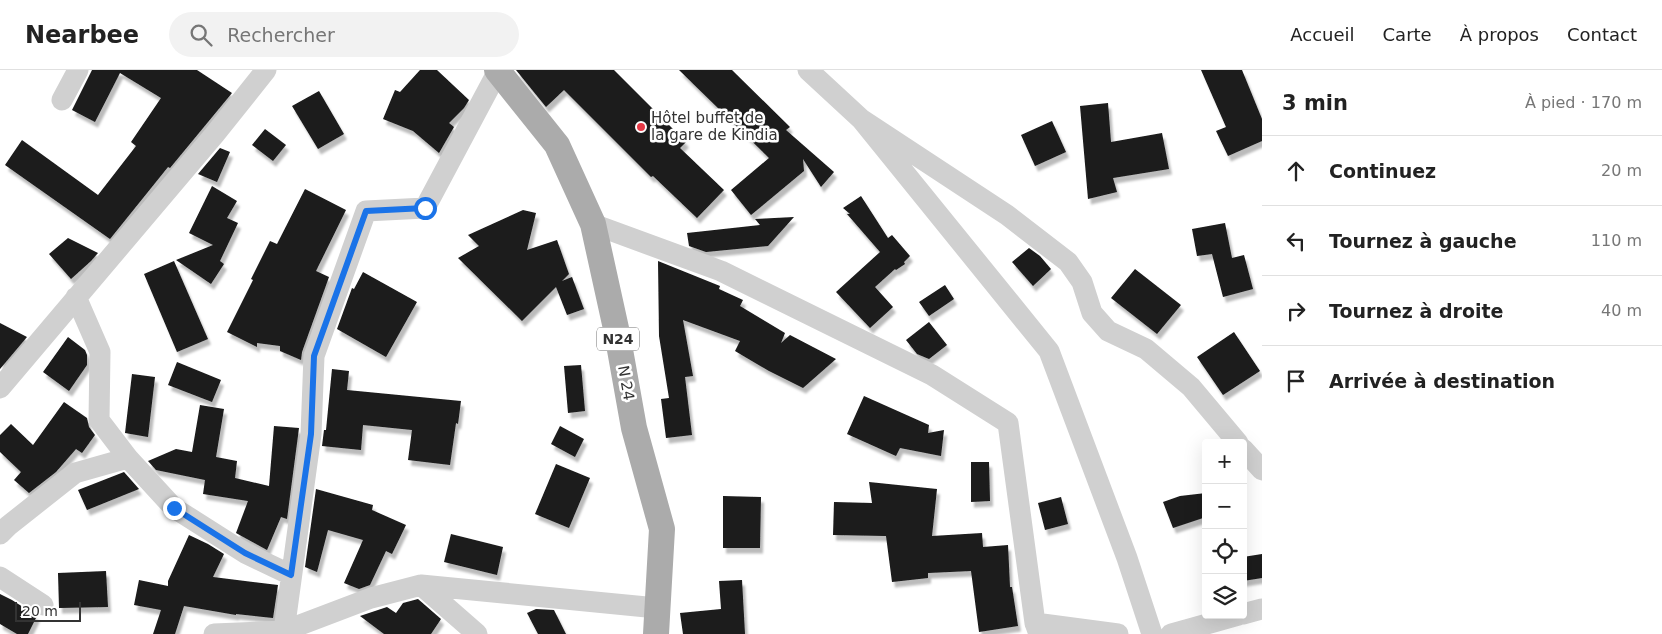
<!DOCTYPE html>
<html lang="fr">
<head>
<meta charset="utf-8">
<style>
	body { margin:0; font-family:"DejaVu Sans",sans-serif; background:#f2f2f2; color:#222 }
	.controls { position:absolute; right:15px; bottom:15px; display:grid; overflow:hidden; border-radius:5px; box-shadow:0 5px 20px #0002 }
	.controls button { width:45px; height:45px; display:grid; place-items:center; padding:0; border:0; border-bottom:1px solid #e0e0e0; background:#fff; color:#222; font:25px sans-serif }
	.scale { position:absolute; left:15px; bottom:12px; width:66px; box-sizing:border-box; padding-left:5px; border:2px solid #333; border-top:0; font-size:14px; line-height:18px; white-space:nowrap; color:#333; -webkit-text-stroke:4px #fff; paint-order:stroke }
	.stop { position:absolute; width:15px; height:15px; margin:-11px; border:4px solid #1a73e8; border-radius:50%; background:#fff }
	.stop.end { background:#1a73e8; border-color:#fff; box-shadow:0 1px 5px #0008 }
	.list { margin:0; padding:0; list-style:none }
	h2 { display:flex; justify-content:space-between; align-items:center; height:65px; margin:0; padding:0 20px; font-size:21px }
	h2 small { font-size:16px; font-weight:400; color:#767676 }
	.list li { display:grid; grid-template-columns:32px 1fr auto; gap:15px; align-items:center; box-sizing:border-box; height:70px; padding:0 20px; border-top:1px solid #e0e0e0 }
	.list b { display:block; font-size:19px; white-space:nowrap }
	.list em { font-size:16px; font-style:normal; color:#767676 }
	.icon { flex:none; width:28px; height:28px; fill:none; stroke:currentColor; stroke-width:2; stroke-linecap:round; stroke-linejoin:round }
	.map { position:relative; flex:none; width:1262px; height:564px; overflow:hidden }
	header { display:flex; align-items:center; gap:30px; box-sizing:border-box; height:70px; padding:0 25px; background:#fff; border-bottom:1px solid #e0e0e0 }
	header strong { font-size:24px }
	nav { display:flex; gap:28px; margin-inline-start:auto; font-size:18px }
	.search { width:350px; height:45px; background:#f2f2f2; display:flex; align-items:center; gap:12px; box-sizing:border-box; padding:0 18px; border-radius:28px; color:#767676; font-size:19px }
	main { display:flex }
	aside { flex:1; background:#fff }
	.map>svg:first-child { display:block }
</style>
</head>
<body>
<header>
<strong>Nearbee</strong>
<div class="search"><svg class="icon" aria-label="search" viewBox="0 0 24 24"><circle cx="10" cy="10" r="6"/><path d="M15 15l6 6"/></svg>Rechercher</div>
<nav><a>Accueil</a><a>Carte</a><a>À propos</a><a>Contact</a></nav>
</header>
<main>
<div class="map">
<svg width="1262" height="564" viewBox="0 0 1262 564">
	<defs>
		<filter id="shadow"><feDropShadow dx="3" dy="5.5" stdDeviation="1" flood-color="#0004"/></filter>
	</defs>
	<rect width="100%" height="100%" fill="#fff"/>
	<path fill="#1a1a1a" filter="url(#shadow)" d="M92,0H197L232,23L170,98L168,97L110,169L5,95L22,70L98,125L136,76L131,72L161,28L120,3L95,52L72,40Z
		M420,0H437L469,30L464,38L449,53L454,57L439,83L413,61L383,49L395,20L400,22Z
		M516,0H614L686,72L680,78L724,120L697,148L653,106L651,107L564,20L546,37Z
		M679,0H732L790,57L786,60L834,102L821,117L803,89L804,101L751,145L731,120L769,88Z
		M1201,0H1242L1262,49V71L1228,86L1216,61L1226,57Z
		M319,21L344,64L318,79L292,36Z
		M1108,33L1111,72L1162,63L1169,99L1113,108L1117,122L1088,129L1080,36Z
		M1052,51L1066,82L1035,96L1021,65Z
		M265,59L286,75L273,91L252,75Z
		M220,78L230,82L217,112L198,104Z
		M212,116L237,131L227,148L238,153L220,191L224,194L211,214L176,190L213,175L189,163Z
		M305,119L346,140L316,201L329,207L302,282L301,290L280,281V276L257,273V277L227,262L253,210L251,209L270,171L277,174Z
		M861,126L888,168L892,165L910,186L904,192L905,194L896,200L895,199L875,217L893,237L870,258L836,222L880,182L847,144H850L843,138Z
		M523,140L536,143L527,180L557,170L569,204L562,211L572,207L584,239L567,245L556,217L522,251L458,188L479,176L468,165Z
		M794,147L768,176L706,182L689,176L687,163L760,155L755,149Z
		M1225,153L1232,188L1244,185L1253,219L1223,227L1212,184L1197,186L1192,159Z
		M68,168L98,183L91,191L71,209L49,184Z
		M1029,178L1040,186L1051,199L1033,216L1012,192Z
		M174,191L208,269L177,282L144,204Z
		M658,191L720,216L719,219L743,230L740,236L785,263L781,273L790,265L836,289L803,318L769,301L735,281L740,271L683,250L693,306L685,307L692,365L666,368L661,329L669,328L659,266Z
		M1135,199L1181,235L1157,264L1111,228Z
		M363,202L417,232L386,287L337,259L352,218L354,219Z
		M945,215L954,229L929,246L919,232Z
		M929,252L947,275L929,289L917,284L906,270Z
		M0,253L27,267L0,299Z
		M1234,262L1260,301L1223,325L1197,287Z
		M68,267L85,280L87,285V295L69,321L43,302Z
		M177,292L221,310L212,332L168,315Z
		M581,295L585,341L568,343L564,296Z
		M332,299L349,301L347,320L461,331L458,354L456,353L450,395L408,390L412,360L363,355L361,380L322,376L324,360H326Z
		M132,304L155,307L148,367L125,363Z
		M864,326L929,355L928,363L944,360L941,386L900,378L896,386L847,364Z
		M64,332L87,348L89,357L95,365L82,383L76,379L56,402L29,423L14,410L21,402L0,382V365L11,354L33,375Z
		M200,335L224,339L216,387L237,391L235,408L269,416L274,356L299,358L287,449L281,447L267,480L236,463L248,431L203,424L205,410L156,400L148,391L176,379L192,382Z
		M560,356L584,369L575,387L551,374Z
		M971,392H989L990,431L971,432Z
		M556,394L590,408L569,458L535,444Z
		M124,402L139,419L87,440L78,420Z
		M869,412L937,419L932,466L982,463L983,477L1008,475L1010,517H1012L1018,556L979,562L971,501L928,503V508L892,512L886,466L833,465L834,432L872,433Z
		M316,419L373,435L372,440L406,455L392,484L386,481L370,515L359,519L344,513L363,470L328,460L317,502L305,497Z
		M1206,423V447L1173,458L1163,432L1180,426Z
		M723,426L761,427L760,478H723Z
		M1061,427L1068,454L1045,460L1038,433Z
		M451,464L503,477L497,505L444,492Z
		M189,465L208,474L224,484L213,507L278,515L273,548L236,544V545L184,536L175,564H153L161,540L134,535L139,510L168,516V511Z
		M1262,484V508L1243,511V487Z
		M106,501L108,537L59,538L58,503Z
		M742,510L745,564H683L680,543L721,539L719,511Z
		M0,524L12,530L37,546L28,564H17L0,554Z
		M418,529L441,549L431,564H384L360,546L387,537L396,543L403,533Z
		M536,539L554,540L566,564H538L527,543Z"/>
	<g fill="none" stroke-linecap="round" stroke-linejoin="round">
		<path stroke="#d0d0d0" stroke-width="21" d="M808,0L861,49L1007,145L1068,192L1082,212L1092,243L1108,261L1146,279L1191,317L1238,373
			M62,30L78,0
			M861,49L1049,281L1127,488L1152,564
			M593,154L721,201L932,305L1008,353L1035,553L1039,564
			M76,227L100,282L99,350L128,388L174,438L245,483L291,505
			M0,318L215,64L266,0
			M1243,379L1262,400
			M0,464L8,456L75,403L128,388
			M0,507L43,535
			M421,515L477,564
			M1243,544L1262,539
			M1035,553L1118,564
			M284,561L371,528L421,515L657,538
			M214,564L284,561L311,364L314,286L366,141L425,138L498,1
			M1171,564L1239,545"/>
		<path stroke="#ababab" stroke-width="26" d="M497,0L557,75L593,154L617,263L634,358L662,459L656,564"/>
	</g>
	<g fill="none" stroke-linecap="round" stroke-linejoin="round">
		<path stroke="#1a73e8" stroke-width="6" d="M174,438L245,483L291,505L311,364L314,286L366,141L425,138"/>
	</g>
	<circle fill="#e63946" stroke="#fff" stroke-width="2" cx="641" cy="57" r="5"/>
	<g text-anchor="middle" stroke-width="5" stroke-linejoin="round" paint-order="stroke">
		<rect fill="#fff" stroke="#707070" stroke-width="1" x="597" y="257.5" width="42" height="23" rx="4"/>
		<g font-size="14" font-weight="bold" fill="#333">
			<text x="618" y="274">N24</text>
		</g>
		<g font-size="15" fill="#333" stroke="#fff" text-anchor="start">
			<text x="651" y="53">Hôtel buffet de<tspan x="651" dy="17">la gare de Kindia</tspan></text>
		</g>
		<g font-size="15" fill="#333" stroke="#fff">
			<text transform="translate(626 313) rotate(80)" y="5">N 24</text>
		</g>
	</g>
</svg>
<div class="controls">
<button>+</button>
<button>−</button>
<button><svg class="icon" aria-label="locate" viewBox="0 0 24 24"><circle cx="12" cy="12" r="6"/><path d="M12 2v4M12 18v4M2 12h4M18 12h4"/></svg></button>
<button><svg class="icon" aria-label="layers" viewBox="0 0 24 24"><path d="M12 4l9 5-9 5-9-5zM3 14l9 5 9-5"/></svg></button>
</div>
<div class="scale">20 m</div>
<div class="stop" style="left:425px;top:138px"></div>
<div class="stop end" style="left:174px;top:438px"></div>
</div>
<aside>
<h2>3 min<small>À pied · 170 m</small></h2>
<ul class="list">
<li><svg class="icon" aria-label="ahead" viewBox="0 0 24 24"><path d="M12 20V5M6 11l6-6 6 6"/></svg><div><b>Continuez</b></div><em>20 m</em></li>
<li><svg class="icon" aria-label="left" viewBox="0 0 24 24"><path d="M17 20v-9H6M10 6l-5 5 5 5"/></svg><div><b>Tournez à gauche</b></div><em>110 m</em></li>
<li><svg class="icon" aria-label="right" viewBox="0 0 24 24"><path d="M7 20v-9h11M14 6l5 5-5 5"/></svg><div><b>Tournez à droite</b></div><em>40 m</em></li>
<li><svg class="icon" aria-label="arrive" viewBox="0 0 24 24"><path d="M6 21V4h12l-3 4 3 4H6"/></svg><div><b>Arrivée à destination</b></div></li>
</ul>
</aside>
</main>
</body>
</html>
